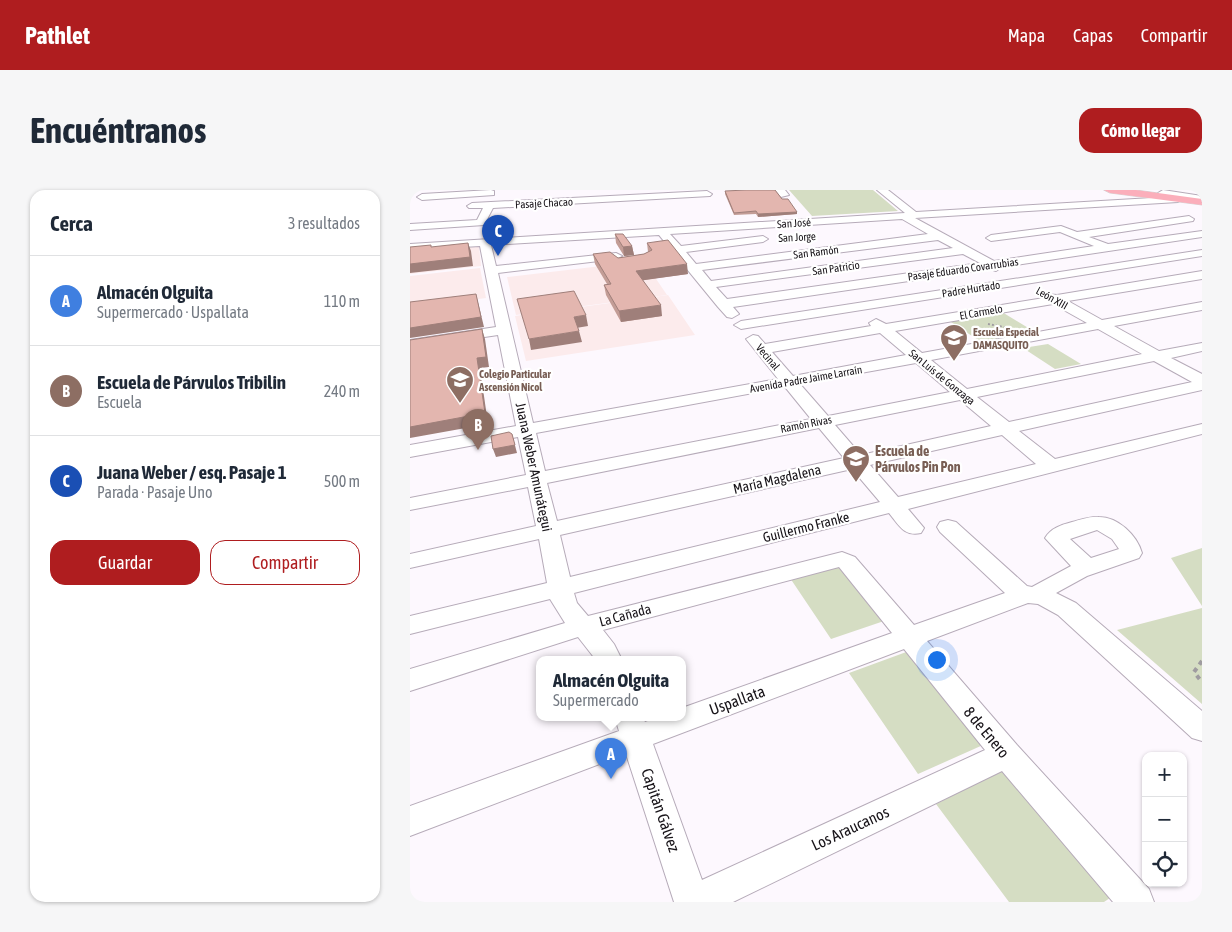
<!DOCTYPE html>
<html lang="es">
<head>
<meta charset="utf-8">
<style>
	body { margin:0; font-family:"Asap Condensed",sans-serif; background:#f6f6f7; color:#1f2937 }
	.controls { position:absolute; right:15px; bottom:15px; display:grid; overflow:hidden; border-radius:10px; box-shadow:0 1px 4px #0004 }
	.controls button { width:45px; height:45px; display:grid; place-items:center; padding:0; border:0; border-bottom:1px solid #e0e1e3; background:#fff; color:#1f2937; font:25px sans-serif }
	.you { position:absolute; left:526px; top:469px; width:18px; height:18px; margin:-12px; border:4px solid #fff; border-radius:50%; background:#1a73e8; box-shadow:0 0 0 8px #1a73e833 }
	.badge { display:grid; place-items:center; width:32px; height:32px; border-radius:50%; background:#af1d1f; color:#fff; font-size:16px; font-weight:700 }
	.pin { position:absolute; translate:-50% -41px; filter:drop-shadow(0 1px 2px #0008) }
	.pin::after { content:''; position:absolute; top:26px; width:18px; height:15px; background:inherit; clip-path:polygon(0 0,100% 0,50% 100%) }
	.popup { position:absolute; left:126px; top:466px; width:150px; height:65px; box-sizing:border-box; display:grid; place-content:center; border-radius:10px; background:#fff; filter:drop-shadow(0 1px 4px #0005); font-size:16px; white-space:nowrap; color:#747a83 }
	.popup b { font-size:19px; color:#1f2937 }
	.popup::after { content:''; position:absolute; left:50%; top:100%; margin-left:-10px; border:10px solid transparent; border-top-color:#fff }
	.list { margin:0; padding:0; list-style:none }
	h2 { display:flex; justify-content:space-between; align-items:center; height:65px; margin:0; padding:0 20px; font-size:21px }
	h2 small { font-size:16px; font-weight:400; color:#747a83 }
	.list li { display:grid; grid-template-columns:32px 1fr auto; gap:15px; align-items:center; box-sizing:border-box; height:90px; padding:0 20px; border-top:1px solid #e0e1e3 }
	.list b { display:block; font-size:19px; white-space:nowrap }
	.list p { margin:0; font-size:16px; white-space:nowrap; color:#747a83 }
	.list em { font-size:16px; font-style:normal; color:#747a83 }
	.actions { display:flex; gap:10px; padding:15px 20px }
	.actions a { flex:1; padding:11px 0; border:1px solid #af1d1f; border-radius:15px; text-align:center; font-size:18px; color:#af1d1f }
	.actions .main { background:#af1d1f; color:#fff }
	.icon { flex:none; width:28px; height:28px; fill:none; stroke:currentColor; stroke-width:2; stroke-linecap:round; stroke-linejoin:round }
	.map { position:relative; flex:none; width:792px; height:712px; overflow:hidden; border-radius:15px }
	header { display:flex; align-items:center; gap:30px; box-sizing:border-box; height:70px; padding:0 25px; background:#af1d1f; color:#fff }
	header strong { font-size:24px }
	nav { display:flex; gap:28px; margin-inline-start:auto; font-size:18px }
	.intro { display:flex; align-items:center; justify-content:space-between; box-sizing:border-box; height:120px; padding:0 30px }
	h1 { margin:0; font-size:35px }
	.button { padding:12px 22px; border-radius:15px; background:#af1d1f; color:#fff; font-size:18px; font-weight:700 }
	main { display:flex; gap:30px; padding:0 30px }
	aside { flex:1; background:#fff; border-radius:15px; box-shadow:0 1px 4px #0004 }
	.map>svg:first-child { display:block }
</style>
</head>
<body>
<header>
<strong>Pathlet</strong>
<nav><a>Mapa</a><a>Capas</a><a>Compartir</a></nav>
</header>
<div class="intro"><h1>Encuéntranos</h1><a class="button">Cómo llegar</a></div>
<main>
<aside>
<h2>Cerca<small>3 resultados</small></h2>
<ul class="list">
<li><span class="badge" style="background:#3f7fe0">A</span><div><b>Almacén Olguita</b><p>Supermercado · Uspallata</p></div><em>110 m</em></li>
<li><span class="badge" style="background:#8d6e63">B</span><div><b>Escuela de Párvulos Tribilin</b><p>Escuela</p></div><em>240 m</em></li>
<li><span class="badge" style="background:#1a4fb4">C</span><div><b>Juana Weber / esq. Pasaje 1</b><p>Parada · Pasaje Uno</p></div><em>500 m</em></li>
</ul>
<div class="actions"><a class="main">Guardar</a><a>Compartir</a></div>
</aside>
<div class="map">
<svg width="792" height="712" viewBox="0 0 792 712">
	<rect width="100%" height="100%" fill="#fdf8fe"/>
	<path fill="#fcebec" d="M69,56L71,76L0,84V60Z
		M234,71L257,105L106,125L97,87Z
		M70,78L76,108L0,118V86Z
		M258,105L285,145L116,171L105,126Z"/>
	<path fill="#d5ddc3" d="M379,0H463L488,21L402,26Z
		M587,119L625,142L571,152L535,128Z
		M638,154L671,174L645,179L613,158Z
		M792,358V416L761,368Z
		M429,373L474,431L421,449L380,388Z
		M792,418V514L707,440Z
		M499,461L573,555L508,584L439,483Z
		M591,580L700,708L694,712H599L526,614Z"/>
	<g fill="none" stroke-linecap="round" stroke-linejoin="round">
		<defs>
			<path id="minor" d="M81,0L84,1V5L12,10L7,7L12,4Z
				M365,0H375L379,5L371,7Z
				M467,0H478L506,22L759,7L750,5L748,3L753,0L792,6V12L773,9L768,12L505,28L584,71L684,56L650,42L581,51L576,48L581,45L651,36L667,42L779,26L784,29L783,31L679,47L698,54L792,41V47L592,77L586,81L580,79L323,117L329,124L322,128L317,127L308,117L249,45L81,55L86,76L206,63L212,66L206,69L88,83L123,233L368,189L336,149L343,145L348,146L355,154L461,136L459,133L466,129L476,134L634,108L635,104L647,105L792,81V89L658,111L692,130L792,112V120L704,136L749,161L792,153V161L761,168L792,184V200L609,241L645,269L792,234V244L498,319L514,338L511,343C494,347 489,335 479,323L164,403L167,413L178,426L432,362L445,367L504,435L595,403L530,342L527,337L530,332L538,330L546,332L617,396L622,397L661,376L635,348C641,338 651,335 662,332C670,330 680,326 689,327C708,327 727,345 732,363L729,368L677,386L646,403L666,413L792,521V551L782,548L648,425L628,414L618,413L517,451L607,555L739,699L744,712H703L592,581L323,712H264L216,564L0,646V616L209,541L205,528H233L235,532L246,528H272V518L482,443L429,377L193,440L204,454L212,470H186L168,447L0,501V479L155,433L140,409L0,444V426L137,393L129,349L0,378V364L126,336L118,297L0,320V308L116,285L108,247L0,267V255L106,236L88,145L0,158V150L86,137L70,56L0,60V54L495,23ZM492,29L518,44L286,74L276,62L353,52L358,49L353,46L271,56L260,44ZM528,50L543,58L301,91L292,80ZM553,64L570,73L317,109L306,97ZM643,114L677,133L512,163L485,141ZM688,139L732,164L557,199L521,170ZM470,143L496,165L383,186L362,162ZM744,171L782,192L599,232L567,207ZM506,173L540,202L418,226L390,194ZM375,197L401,229L135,281L126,243ZM550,210L581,236L451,265L425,235ZM409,238L434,268L147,331L137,293ZM592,245L626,274L488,307L460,275ZM442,279L470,312L160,387L150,345ZM687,340L702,349L709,359L681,368L660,349ZM494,459L575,560L292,690L243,554Z
				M297,1L302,4L300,6L83,18L74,35L0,40V34L67,30L73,18H59L57,16L62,13Z
				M792,60V66L331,139L324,135L331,131Z"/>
			<path id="major" d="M694,0H726L792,9V15L700,3Z"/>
		</defs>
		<use href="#minor" stroke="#b6abb9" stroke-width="2"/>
		<use href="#major" stroke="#d5d5d5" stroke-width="1"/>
		<path stroke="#9f9ba0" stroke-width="2" stroke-dasharray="2 2" stroke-linecap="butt" d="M578,134L599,138"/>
		<path stroke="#9f9ba0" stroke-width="4" stroke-dasharray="4.5 4.5" stroke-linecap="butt" d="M792,471L784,482L792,492"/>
		<use href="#minor" fill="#fff" fill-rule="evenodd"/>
		<use href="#major" fill="#fbaebb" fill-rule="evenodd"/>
	</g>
	<path fill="#c39d96" d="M315,1L372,9L387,24L348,27L346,24L324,25L315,4Z
		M205,44L222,56L224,65L214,66L206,53Z
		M237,53L278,84L233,90L252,126L211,132L196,105L194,95L197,94L185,74L183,64L208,68L234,64L238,62Z"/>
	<path fill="#9f7f7a" d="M387,22V24L348,27V24Z
		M58,53L61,61L63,76L0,83V74Z
		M222,56L224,65L214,66L213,57Z
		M277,74L278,84L228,91L226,81Z
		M66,104L74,137L0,148V138Z
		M251,115L252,126L211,132L209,121Z
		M176,125L178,136L166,138L164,127Z
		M72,139L75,149L79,177L70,178L78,234L0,248V237L67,168Z
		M169,141L172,152L121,160L119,149Z
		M102,244L107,263L86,267L83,259Z"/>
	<path fill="#e3b6af" stroke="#9f7f7a" d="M336,0H365L372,9H378L387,22L348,24L346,21L324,23L315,1Z
		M205,44H213L222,56L213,57Z
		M258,50L277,74L226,81L251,115L209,121L194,95L201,94L183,64L200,62L208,68L234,64L242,60L237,53Z
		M58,53L60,67L0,74V57L21,55V57Z
		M164,101L176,125L164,127L169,141L119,149L107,109Z
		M66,104L71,127L0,138V112Z
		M72,139L76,167L67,168L75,223L0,237V150Z
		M99,242L102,244L105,255L83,259L81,246Z"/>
	<defs>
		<symbol id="school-pin" viewBox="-11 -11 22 30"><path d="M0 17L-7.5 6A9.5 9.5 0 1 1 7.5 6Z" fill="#8d6e63" stroke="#fff"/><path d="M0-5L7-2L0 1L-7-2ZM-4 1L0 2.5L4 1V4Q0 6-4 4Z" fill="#fff"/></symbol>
	</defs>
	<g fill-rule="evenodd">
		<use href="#school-pin" x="528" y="132" width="32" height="43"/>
		<use href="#school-pin" x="34" y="174" width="32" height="43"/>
		<use href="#school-pin" x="430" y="253" width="32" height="43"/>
	</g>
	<g text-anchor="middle" stroke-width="4.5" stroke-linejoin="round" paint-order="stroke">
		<g font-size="11" fill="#171318" stroke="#fff">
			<text transform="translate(134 13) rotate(-3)" y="4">Pasaje Chacao</text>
			<text transform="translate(384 33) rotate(-4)" y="4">San José</text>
			<text transform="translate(387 47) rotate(-3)" y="4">San Jorge</text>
			<text transform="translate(406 62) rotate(-7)" y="4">San Ramón</text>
			<text transform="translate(426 78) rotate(-8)" y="4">San Patricio</text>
			<text transform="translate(553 79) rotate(-8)" y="4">Pasaje Eduardo Covarrubias</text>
			<text transform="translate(561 99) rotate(-9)" y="4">Padre Hurtado</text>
			<text transform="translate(642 108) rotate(29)" y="4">León XIII</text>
			<text transform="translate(571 122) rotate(-10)" y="4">El Carmelo</text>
			<text transform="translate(358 167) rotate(50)" y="4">Vecinal</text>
			<text transform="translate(532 187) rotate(39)" y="4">San Luis de Gonzaga</text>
			<text transform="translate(396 189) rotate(-10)" y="4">Avenida Padre Jaime Larraín</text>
			<text transform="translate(396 234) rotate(-11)" y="4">Ramón Rivas</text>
		</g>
		<g font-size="11" font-weight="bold" fill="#785e54" stroke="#fff" text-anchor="start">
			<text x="563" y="146">Escuela Especial<tspan x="563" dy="13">DAMASQUITO</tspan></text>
			<text x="69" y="188">Colegio Particular<tspan x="69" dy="13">Ascensión Nicol</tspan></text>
		</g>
		<g font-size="14" font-weight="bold" fill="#785e54" stroke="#fff" text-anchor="start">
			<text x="465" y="266">Escuela de<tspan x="465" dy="16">Párvulos Pin Pon</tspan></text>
		</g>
		<g font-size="14" fill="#171318" stroke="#fff">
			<text transform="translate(124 277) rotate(78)" y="5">Juana Weber Amunátegui</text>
			<text transform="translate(367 289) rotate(-13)" y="5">María Magdalena</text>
			<text transform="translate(396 337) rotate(-14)" y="5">Guillermo Franke</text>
			<text transform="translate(215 425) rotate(-15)" y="5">La Cañada</text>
		</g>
		<g font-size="16" fill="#171318" stroke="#fff">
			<text transform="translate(327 510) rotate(-20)" y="6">Uspallata</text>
			<text transform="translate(577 542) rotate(50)" y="6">8 de Enero</text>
			<text transform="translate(251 620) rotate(71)" y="6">Capitán Gálvez</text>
			<text transform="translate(440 638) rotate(-25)" y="6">Los Araucanos</text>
		</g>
	</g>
</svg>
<div class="controls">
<button>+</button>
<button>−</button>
<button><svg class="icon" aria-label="locate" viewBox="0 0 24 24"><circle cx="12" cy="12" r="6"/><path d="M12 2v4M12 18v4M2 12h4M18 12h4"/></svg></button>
</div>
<div class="you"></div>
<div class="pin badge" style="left:201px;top:589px;background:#3f7fe0">A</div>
<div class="popup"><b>Almacén Olguita</b>Supermercado</div>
<div class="pin badge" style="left:68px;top:260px;background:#8d6e63">B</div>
<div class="pin badge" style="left:88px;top:66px;background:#1a4fb4">C</div>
</div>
</main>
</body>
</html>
